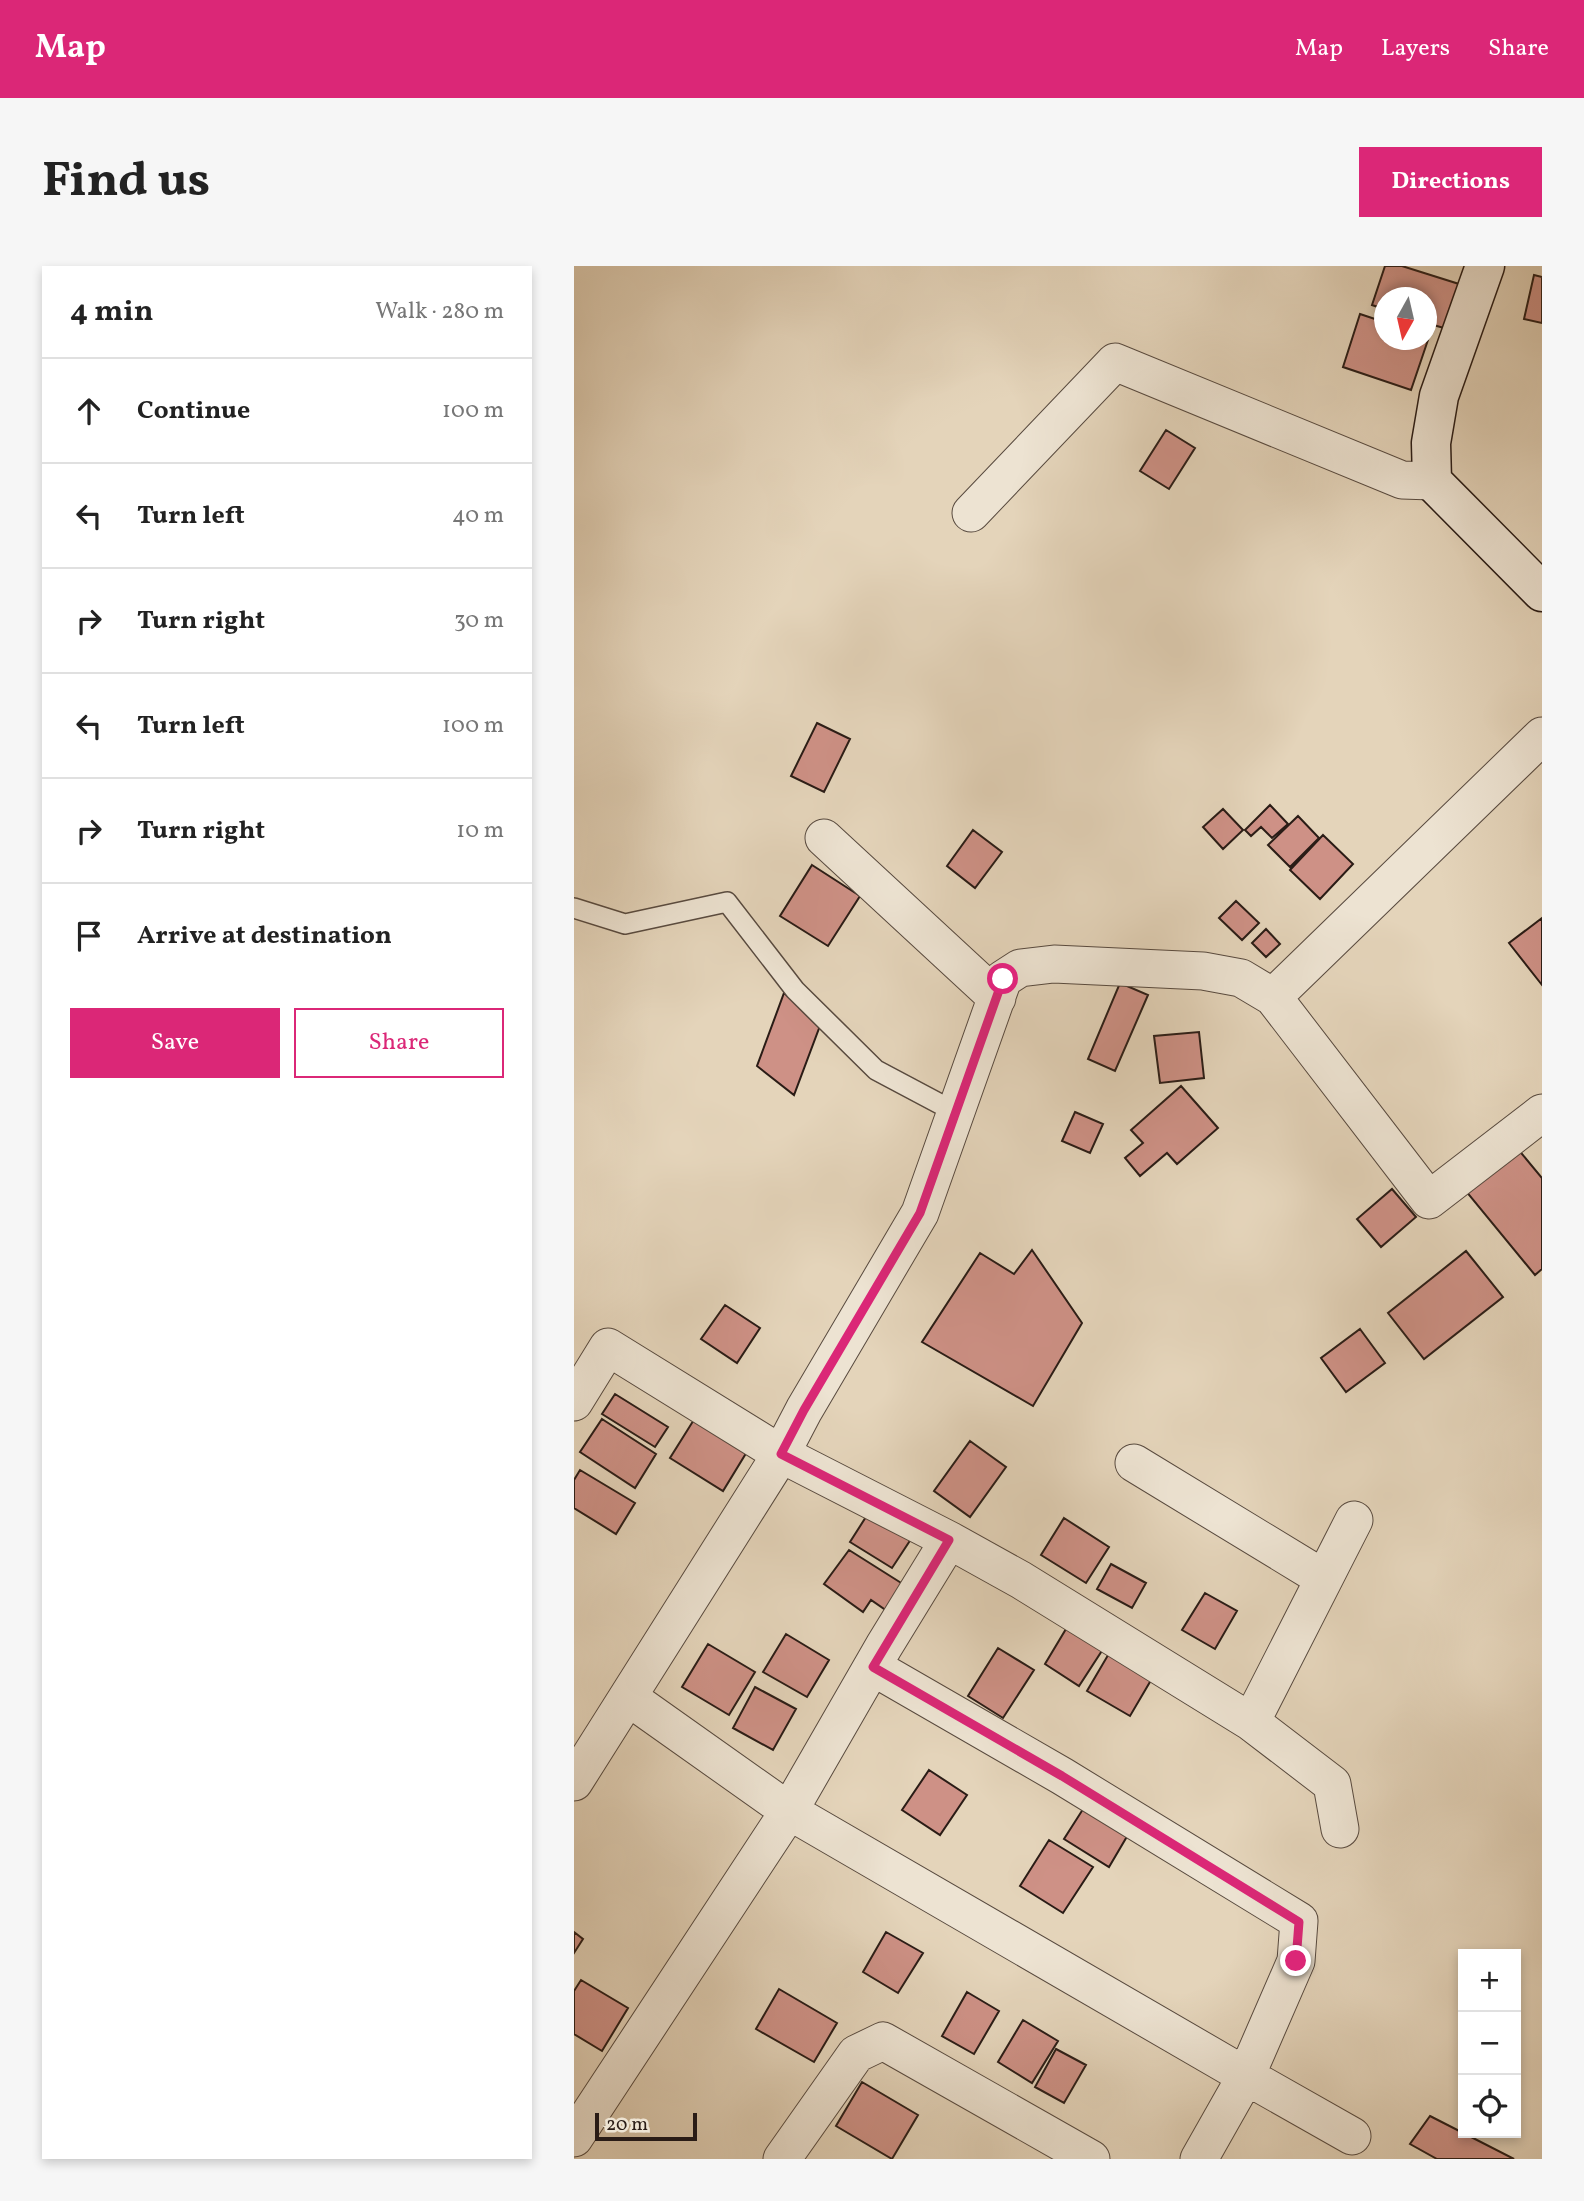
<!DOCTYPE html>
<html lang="en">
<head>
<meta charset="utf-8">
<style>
	body { margin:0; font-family:Vollkorn,serif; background:#f6f6f6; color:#222 }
	.controls { position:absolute; right:21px; bottom:21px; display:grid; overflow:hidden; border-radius:0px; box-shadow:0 4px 10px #0003 }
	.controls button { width:63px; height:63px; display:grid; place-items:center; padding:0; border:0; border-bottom:2px solid #e0e0e0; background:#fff; color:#222; font:35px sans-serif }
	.compass { position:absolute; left:800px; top:21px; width:63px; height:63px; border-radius:50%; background:#fff; box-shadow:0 4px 10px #0003; rotate:188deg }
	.scale { position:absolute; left:21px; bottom:18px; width:102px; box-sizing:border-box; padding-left:7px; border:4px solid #2a1c16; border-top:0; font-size:19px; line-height:24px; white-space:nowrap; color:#2a1c16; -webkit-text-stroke:5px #ede3d2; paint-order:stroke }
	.stop { position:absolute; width:21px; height:21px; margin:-16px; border:5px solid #db2777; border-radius:50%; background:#fff }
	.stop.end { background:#db2777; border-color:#fff; box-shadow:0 2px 7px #0008 }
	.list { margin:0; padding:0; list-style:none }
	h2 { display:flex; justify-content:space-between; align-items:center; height:91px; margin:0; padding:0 28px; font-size:30px }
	h2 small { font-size:23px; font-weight:400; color:#767676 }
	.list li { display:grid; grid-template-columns:46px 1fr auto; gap:21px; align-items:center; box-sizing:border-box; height:105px; padding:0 28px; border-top:2px solid #e0e0e0 }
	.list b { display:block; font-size:26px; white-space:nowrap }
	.list em { font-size:23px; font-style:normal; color:#767676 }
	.actions { display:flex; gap:14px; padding:21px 28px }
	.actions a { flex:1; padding:16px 0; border:2px solid #db2777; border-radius:0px; text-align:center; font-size:24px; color:#db2777 }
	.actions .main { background:#db2777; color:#fff }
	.icon { flex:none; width:38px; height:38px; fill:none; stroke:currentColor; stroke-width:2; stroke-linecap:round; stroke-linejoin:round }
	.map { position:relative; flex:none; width:968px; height:1893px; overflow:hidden; border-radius:0px }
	header { display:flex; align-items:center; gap:42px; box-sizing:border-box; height:98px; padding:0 35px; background:#db2777; color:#fff }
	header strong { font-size:33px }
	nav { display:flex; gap:38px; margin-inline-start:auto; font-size:24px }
	.intro { display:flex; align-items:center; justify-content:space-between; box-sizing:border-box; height:168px; padding:0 42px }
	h1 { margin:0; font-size:49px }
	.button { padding:18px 32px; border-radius:0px; background:#db2777; color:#fff; font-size:24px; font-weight:700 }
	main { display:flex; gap:42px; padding:0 42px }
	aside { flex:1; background:#fff; border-radius:0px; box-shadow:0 4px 10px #0003 }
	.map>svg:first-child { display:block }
</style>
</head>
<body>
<header>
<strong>Map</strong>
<nav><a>Map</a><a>Layers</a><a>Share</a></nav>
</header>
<div class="intro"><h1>Find us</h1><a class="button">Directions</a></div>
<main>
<aside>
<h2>4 min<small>Walk · 280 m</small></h2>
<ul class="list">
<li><svg class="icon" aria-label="ahead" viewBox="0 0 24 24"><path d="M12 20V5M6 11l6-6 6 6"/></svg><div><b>Continue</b></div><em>100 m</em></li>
<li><svg class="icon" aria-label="left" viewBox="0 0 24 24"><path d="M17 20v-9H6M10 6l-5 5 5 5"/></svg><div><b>Turn left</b></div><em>40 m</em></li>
<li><svg class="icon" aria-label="right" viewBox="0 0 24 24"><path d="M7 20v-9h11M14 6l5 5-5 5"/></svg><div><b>Turn right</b></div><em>30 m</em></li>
<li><svg class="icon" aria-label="left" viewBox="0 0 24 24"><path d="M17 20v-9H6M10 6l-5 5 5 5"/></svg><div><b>Turn left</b></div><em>100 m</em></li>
<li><svg class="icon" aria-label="right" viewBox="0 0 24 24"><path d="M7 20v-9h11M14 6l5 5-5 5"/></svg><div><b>Turn right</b></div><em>10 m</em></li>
<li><svg class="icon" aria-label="arrive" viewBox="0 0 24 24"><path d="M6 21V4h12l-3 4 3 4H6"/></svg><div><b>Arrive at destination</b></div></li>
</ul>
<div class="actions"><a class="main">Save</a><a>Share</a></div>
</aside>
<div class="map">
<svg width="968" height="1893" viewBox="0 0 968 1893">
	<rect width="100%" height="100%" fill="#e4d4ba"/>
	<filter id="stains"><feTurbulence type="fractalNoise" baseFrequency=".00286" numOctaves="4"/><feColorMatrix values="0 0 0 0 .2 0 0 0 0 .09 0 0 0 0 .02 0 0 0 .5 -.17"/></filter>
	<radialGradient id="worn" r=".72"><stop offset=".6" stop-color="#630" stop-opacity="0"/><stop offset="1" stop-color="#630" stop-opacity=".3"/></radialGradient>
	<path fill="#ce9186" stroke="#2a1c16" stroke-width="2" d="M811,0H828L885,18L870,62L852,57V32H810V43L798,39Z
		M960,9L968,11V57L950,53Z
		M786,48L810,56V74H852V70L855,71L837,124L769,101Z
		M592,164L621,182L595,223L566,205Z
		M243,457L276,473L250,526L217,510Z
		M696,539L714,558L698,572L687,561L677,570L671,564Z
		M649,543L669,564L649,583L629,561Z
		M724,550L745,572L716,601L694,579Z
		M399,564L428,586L401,622L373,600Z
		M749,569L779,598L746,633L716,604Z
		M238,599L286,630L254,680L206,650Z
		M662,635L685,657L668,674L645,652Z
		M968,652V719L935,677Z
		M692,663L706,678L692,691L678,677Z
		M546,717L574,729L541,805L514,793Z
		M210,727L247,757L220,829L183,800Z
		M625,766L630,812L586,817L580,770Z
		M607,820L644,862L603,898L593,887L566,910L551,892L569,877L557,864Z
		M501,846L529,858L516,887L488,875Z
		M943,882L968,912V1003L961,1009L891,924Z
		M818,923L842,951L807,981L783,953Z
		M458,984L508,1057L459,1140L348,1076L406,987L440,1008Z
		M892,985L929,1031L850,1093L814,1047Z
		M151,1039L186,1062L163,1097L127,1073Z
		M786,1063L811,1097L772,1126L747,1092Z
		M41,1128L94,1161L81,1181L28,1148Z
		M121,1152L174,1184L149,1225L96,1192Z
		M28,1153L82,1188L61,1222L6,1186Z
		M396,1175L432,1201L396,1251L360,1225Z
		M6,1204L61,1237L42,1268L0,1242V1214Z
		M297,1243L339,1270L318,1302L276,1276Z
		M490,1252L535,1281L512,1317L467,1289Z
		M275,1284L332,1320L316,1347L297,1334L289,1346L250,1318Z
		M537,1298L572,1317L558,1342L523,1323Z
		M631,1327L663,1345L641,1383L608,1364Z
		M495,1358L531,1380L505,1420L471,1398Z
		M212,1368L255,1394L233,1431L189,1406Z
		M134,1378L181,1406L155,1449L108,1421Z
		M424,1382L460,1404L429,1452L394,1430Z
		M537,1384L580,1409L556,1450L513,1425Z
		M181,1421L222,1443L199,1484L159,1462Z
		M355,1504L393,1529L366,1569L328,1544Z
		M511,1540L555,1567L535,1601L490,1573Z
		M475,1574L519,1601L489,1647L446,1620Z
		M0,1666L9,1673L0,1687Z
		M312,1666L349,1687L324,1727L289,1706Z
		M7,1714L54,1742L28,1785L0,1768V1725Z
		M205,1723L263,1757L240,1796L182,1763Z
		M393,1726L425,1745L400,1788L368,1770Z
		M449,1754L484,1775L458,1817L424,1796Z
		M482,1783L512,1799L490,1837L461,1821Z
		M288,1816L344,1849L318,1893L262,1860Z
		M856,1850L940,1893H863L836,1878Z"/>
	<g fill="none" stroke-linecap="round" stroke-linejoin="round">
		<defs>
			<path id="lane" d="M0,642L51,658L153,636L221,724L302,804L383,847"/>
			<path id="street" d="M397,247L541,96L828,214L858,215
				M250,572L423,732
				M699,731L968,470
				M0,1136L34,1081L207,1188L375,1274L447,1314L677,1456L758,1518L766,1563
				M560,1197L749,1312
				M299,1401L488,1510L725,1655L722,1695L672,1810L625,1893
				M54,1431L215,1545L672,1810L778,1870
				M677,1456L780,1254
				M0,1516L207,1188L230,1144L346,947L429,713L446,702L480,698L629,705L667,712L699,731L855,934L968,847
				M0,1872L215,1545L310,1380L375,1274
				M208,1893L282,1788L309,1775L517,1893"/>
			<path id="secondary" d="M911,0L865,130L857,177L858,215L968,326"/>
		</defs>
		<use href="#lane" stroke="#584a3f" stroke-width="22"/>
		<use href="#street" stroke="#584a3f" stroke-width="39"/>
		<use href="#secondary" stroke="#2a1c16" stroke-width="41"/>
		<use href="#lane" stroke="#ede3d2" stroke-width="19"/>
		<use href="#street" stroke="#ede3d2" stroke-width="37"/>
		<use href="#secondary" stroke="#ede3d2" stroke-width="38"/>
	</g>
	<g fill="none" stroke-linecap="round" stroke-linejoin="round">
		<path stroke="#db2777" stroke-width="9" d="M429,713L346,947L230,1144L207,1188L375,1274L299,1401L488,1510L725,1656L722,1695"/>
	</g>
	<rect width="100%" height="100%" filter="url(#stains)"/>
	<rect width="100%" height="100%" fill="url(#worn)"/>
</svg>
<div class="controls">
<button>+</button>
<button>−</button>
<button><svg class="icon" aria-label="locate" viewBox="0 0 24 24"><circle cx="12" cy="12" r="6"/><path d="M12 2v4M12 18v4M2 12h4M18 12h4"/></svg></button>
</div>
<svg class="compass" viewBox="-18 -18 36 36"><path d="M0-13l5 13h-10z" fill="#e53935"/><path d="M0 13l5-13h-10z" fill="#767676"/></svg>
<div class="scale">20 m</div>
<div class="stop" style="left:429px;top:713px"></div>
<div class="stop end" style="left:722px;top:1695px"></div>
</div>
</main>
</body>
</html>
